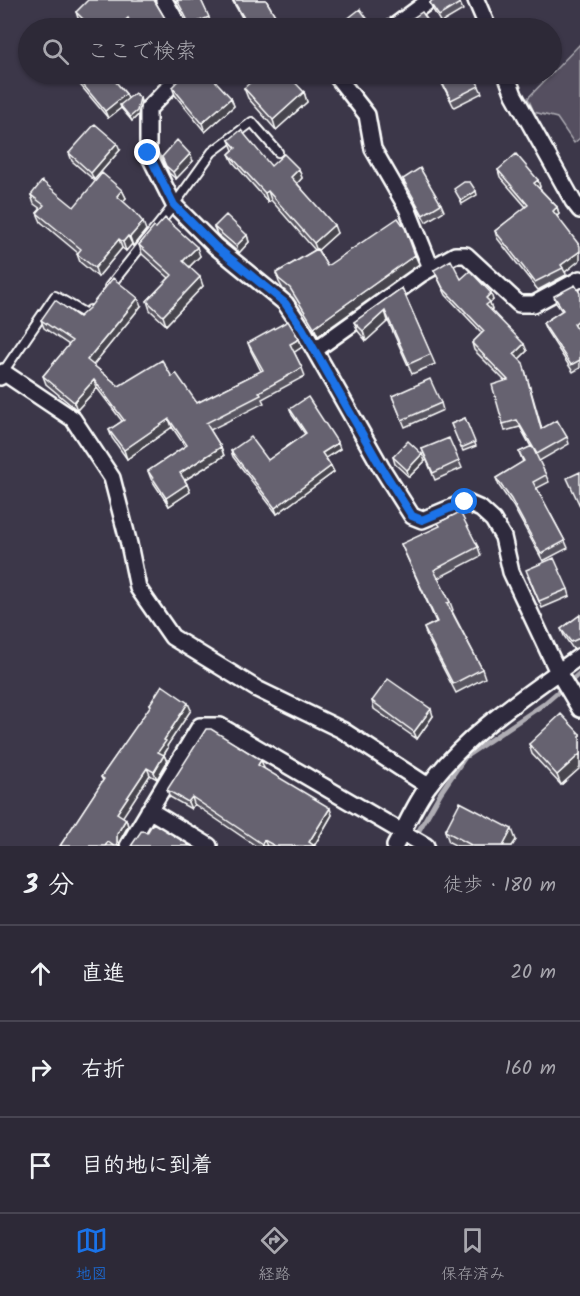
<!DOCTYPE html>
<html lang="ja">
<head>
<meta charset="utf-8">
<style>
	body { margin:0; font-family:Kalam,"Klee One",sans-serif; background:#35313f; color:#f1f3f6 }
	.stop { position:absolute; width:18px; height:18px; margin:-14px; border:4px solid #1a73e8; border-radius:50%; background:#fff }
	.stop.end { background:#1a73e8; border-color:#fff; box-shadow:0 2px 6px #0008 }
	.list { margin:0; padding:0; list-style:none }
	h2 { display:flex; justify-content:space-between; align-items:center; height:78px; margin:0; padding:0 24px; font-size:26px }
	h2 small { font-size:20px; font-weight:400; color:#a7a6ad }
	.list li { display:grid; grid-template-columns:39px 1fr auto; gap:18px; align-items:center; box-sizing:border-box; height:96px; padding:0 24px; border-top:2px solid #484552 }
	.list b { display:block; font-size:22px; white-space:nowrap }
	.list em { font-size:20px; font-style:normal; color:#a7a6ad }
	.icon { flex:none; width:33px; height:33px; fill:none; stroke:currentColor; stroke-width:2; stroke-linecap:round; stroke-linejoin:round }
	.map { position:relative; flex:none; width:580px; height:846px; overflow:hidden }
	.search { position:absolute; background:#2d2937; box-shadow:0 2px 4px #0004; left:18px; right:18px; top:18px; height:66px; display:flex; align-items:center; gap:15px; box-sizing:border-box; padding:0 21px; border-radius:33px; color:#a7a6ad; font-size:22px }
	.sheet { height:366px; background:#2d2937 }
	nav { display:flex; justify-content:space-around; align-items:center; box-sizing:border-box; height:84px; border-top:2px solid #484552; background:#2d2937; font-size:16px; color:#a7a6ad }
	nav a { display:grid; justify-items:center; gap:3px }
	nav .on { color:#1a73e8 }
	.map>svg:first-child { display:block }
</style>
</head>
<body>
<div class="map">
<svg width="580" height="846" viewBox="0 0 580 846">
	<rect width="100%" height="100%" fill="#3c3749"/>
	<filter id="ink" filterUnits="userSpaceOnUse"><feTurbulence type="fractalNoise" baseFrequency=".0167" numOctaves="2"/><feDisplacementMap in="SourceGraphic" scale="12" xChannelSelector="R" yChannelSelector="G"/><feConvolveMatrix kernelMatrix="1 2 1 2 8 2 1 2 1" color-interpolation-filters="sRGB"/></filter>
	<g filter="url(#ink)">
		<path fill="#555060" stroke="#aaa8b0" stroke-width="1.5" d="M580,44V138L574,143L557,118L534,112L528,98Z"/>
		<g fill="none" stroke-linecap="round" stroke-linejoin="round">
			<path stroke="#afadb4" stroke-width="5" d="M410,846L441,792L465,757L544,704L580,673"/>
			<defs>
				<path id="lane" d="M109,287L174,205L212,152L252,122L278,152
					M3,372L55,296L86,314L90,310"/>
				<path id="street" d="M164,0L180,28
					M476,0L488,28
					M392,28L430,0
					M182,74L148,109V153L174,205L215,246L285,303L302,328L381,467L412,516L422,520L465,502L481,509L493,520L503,537L511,572L558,672L580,709
					M335,74L367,115L373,149L407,208L431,268
					M506,74L514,95L573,201L580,210
					M315,350L421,274L455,255H466L519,304H534L580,279
					M0,377L3,372L73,419L112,478L129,544L138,588L172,637L257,689L342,730L428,786
					M149,810L209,846
					M128,846L200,726H220L426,846
					M395,846C406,826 415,803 429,785C468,732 528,694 580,656"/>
			</defs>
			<use href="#lane" stroke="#fff" stroke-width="12"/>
			<use href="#street" stroke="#fff" stroke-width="20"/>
			<use href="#lane" stroke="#2f2a3d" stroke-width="8"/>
			<use href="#street" stroke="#2f2a3d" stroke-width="15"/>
		</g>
		<path fill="#585460" stroke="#fff" stroke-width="1.5" d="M175,0H201L212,25L205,28H132L131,26L129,28H87L79,21L76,12L169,25L173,28H181L186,24V21Z
			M232,0H266L280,24L281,28H248Z
			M430,3H460L463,10L441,23L433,10Z
			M71,74H118L112,77L126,94L128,99L140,98L141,102L138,115L132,121L121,108L108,118Z
			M155,74H170L163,80L158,81Z
			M437,74H473L482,93L454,107Z
			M197,78L231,98L234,106L205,132L175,95L172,87Z
			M244,88L304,92L307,102L276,130L248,98Z
			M229,140L271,166L299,169L302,178L297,183L337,233L318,250L327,266L419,264L318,336L293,298L283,289L279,282L276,273L315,250L271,200L268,202L233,162L229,154L233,150Z
			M120,150L94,180L72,161L69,153Z
			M162,157L193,161L176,179L169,173Z
			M498,170L538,180L540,187L539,188L557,207L559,214L557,216L566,275L538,290L497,238L495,231L526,207L500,177Z
			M403,179L441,204L444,211L426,222L405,186Z
			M122,190L126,198L123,201L146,230L133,246L132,244L126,251L122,248L98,277L80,262L77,254L78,253L41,222L37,213L41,209L34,204L31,195L74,207Z
			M214,227L247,235L249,242L239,253L217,234Z
			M156,228L200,256L189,267L203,286L166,325L150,310L147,301L169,278L142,254L139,245Z
			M434,270L461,279L493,300L490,303L492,309L491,310L527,351L519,359L525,370L542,429L567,437L569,444L539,461L549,482L537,488L565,541L568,548L543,561L513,506L499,486L496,478L523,462L519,452L531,447L520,427L505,431L503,424L505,381L474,350L472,343L482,333L446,295Z
			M402,288L435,364L412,374L388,321L366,341L358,331L354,322Z
			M554,296L580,334V368L573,372L546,330L543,323L562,311L556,303Z
			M141,306L93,365L119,386L172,377L197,403L261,371L251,351L248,343L299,339L302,347L294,352L302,368L305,376L262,399L264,403L210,430L221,447L224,456L185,480L190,492L169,506L151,479L148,471L185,446L172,427L127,459L112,438L109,430L122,421L97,388L77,410L46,384L43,376L69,345L44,328L41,320L79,317Z
			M392,396L441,403L443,410L405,427Z
			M290,409L340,449L326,458L331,466L334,472L277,514L233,457L231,451L268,460L305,434L292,415Z
			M465,418L476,446L463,451L451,424Z
			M422,449L459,461L462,468L435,480Z
			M393,457L425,461L409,477L395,464Z
			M401,544L478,547L481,556L438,578L450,602L453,610L452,611L482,669L485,678L456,693L427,637L424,628L436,622Z
			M528,577L568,589L570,596L542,608Z
			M580,615V647L573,649L564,636L561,629Z
			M372,701L433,716L417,739L374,709Z
			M150,704L191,710L167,746L168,748L164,755L167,762L157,779L150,775L122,817L126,819L128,826L119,842L120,846H60L103,781L101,777L151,706Z
			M580,734V768L561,785L532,754L529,744Z
			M261,760L263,768L332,815L314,846H315H256L194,804L191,809L170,797L167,790Z
			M445,831L516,840L512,846H457L449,842Z"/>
		<path fill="#47454e" stroke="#fff" stroke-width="1.5" d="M128,18L131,26L129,28H117Z
			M109,74H118L110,79Z
			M160,74H170L163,80Z
			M304,92L307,102L276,130L273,120Z
			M126,94L129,101L120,105L121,108L108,118L105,111Z
			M140,98L141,102L138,115L132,121L130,117Z
			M231,98L234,106L205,132L202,123Z
			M117,143L120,150L94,180L91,173Z
			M190,154L193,161L176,179L173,172Z
			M299,169L302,178L295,186L291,177Z
			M538,180L540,187L537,190L534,183Z
			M122,190L126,198L120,205L117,196Z
			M268,191L271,200L268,202L265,193Z
			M476,191L477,195L462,204L461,201Z
			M557,207L559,214L555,218L553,211Z
			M143,222L146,230L133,246L130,237Z
			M334,225L337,233L317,251L314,243Z
			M247,235L249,242L239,253L236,246Z
			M128,236L132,244L126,251L123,242Z
			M119,239L122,248L98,277L95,268Z
			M197,247L200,256L186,270L183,261Z
			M580,251V260L565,272L561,265Z
			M415,255L419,264L318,336L314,327Z
			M200,277L203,286L166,325L163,316Z
			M491,293L493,300L490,303L492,309L488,312L486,305V298Z
			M138,298L141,306L90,369L87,360Z
			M385,311L388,321L366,341L363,331Z
			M580,319V328L576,330L574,324Z
			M299,339L302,347L293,353L290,344Z
			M524,344L527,351L517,361L514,354Z
			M94,380L97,388L77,410L74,402Z
			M169,419L172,427L127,459L124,450Z
			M338,443L340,449L324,459L322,453Z
			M221,447L224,456L183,481L180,473Z
			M422,454L425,461L409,477L407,470Z
			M331,466L334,472L277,514L275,508Z
			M187,484L190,492L169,506L166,498Z
			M188,703L191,710L167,746L168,748L161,759L158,752L164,740Z
			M431,709L433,716L417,739L414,732Z
			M580,754V768L561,785L557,775Z
			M164,755L167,762L157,779L154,772Z
			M261,760L264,768L261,772L258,765Z
			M147,768L150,775L120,821L117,813Z
			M192,797L194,804L191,809L188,802Z
			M330,808L332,815L314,846L309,842Z
			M126,819L128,826L119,842L120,846L117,844V834Z
			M512,829L516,840L512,846H503Z
			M264,840L267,846H262V844Z"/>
		<path fill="#666270" stroke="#fff" stroke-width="1.5" d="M88,0H154L169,25L173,28H181L186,24L187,19L177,0H201L209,17L184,28H133L128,18L117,28H92L76,12Z
			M233,0H266L280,24L271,28H250Z
			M432,0H458L460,3L439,16L430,3Z
			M360,9L372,25L367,28H339L337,27Z
			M422,12L433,28H398Z
			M74,74H109L126,94L105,111Z
			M184,74H195L197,78L202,74H209L231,98L202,123L172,87Z
			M260,74H287L304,92L273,120L244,88Z
			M438,74H473L479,86L451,100Z
			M135,93L140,98L137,111L130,117L120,105Z
			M95,124L117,143L91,173L69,153Z
			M241,130L271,166L284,154L299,169L291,177L334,225L314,243L268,191L265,193L229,154L236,148L229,140Z
			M177,140L190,154L173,172L166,166L162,157Z
			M516,154L538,180L534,183L557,207L553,211L580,246V251L561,265L563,268L535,282L495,231L528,205L498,170Z
			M420,168L441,204L423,215L403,179Z
			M102,173L122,190L117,196L134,211L143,222L130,237L128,236L123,242L119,239L95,268L77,254L81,249L37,213L44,205L31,195L42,181L74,207Z
			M464,182H470L476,191L461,201L454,189Z
			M226,215L247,235L236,246L214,227Z
			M165,218L197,247L183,261L200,277L163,316L147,301L172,275L139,245L154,227L156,228Z
			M398,218L405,228L415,255L314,327L290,288L279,279L276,273L317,249L327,266Z
			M451,260L461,279L470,271L491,293L486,298L490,302L486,305L524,344L514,354L523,363L541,429L557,420L567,437L537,454L517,420L503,424L492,385L508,380L472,343L484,331L443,288L434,270Z
			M113,278L138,298L87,360L119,386L162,360L172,377L176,373L197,403L263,370L248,343L288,321L299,339L290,344L302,368L259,392L261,395L206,423L221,447L180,473L187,484L166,498L148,471L187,445L169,419L124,450L109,430L124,420L94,380L74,402L43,376L72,341L41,320L55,300L79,317L89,308Z
			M575,285L580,293V319L574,324L580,334V360L571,365L543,323L563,310L554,296Z
			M402,288L431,354L409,364L385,311L363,331L354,322Z
			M430,379L441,403L402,420L392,396Z
			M308,397L338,443L322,453L331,466L275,508L231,451L251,437L268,460L306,433L290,409Z
			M465,418L475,442L461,448L451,424Z
			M449,438L459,461L433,473L422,449Z
			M408,441L422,454L407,470L393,457Z
			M532,446L546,475L533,482L565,541L541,554L511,499L496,478L524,461L519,452Z
			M580,472V506L567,478Z
			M460,512L478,547L434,570L450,602L447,603L482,669L453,684L424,628L437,622L401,544L440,526L438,523Z
			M554,558L568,589L539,601L526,570Z
			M580,615V638L571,642L561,629Z
			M388,679L431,709L414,732L372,701Z
			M162,685L188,703L164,740L166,741L158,752L164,755L154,772L147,768L117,813L126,819L117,834V844L120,846H114L108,842L105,846H60L104,779L101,777L151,705L150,704Z
			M561,714L580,734V754L557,775L529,744Z
			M206,729H211L261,760L258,765L330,808L309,842L315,846H275L264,840L262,844L192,797L188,802L167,790Z
			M460,802L512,829L503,846H473L445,831Z
			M153,823L191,846H131L142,830L147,833Z"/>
	</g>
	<g fill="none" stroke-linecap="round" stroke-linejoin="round" filter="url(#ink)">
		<path stroke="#1a73e8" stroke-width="8" d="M148,153L174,205L215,246L285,303L302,328L381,467L412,516L422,520L465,502"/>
	</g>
</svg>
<div class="stop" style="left:465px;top:502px"></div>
<div class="stop end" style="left:148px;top:153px"></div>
<div class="search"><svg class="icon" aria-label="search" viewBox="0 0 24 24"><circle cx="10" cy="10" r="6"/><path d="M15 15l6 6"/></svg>ここで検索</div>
</div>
<section class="sheet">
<h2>3 分<small>徒歩 · 180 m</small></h2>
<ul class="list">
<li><svg class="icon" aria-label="ahead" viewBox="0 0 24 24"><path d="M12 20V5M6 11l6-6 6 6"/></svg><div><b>直進</b></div><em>20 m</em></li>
<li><svg class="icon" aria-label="right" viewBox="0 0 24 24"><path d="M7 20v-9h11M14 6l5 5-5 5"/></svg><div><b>右折</b></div><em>160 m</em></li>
<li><svg class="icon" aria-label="arrive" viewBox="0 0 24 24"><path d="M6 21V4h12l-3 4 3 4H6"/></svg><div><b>目的地に到着</b></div></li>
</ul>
</section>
<nav>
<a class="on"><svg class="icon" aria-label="map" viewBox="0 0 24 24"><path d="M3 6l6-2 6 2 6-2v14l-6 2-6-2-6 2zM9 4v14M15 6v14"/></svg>地図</a>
<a><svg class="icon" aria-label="directions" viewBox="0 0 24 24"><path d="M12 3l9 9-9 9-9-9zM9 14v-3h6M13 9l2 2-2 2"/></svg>経路</a>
<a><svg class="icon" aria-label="saved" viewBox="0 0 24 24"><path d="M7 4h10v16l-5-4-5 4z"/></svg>保存済み</a>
</nav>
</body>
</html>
